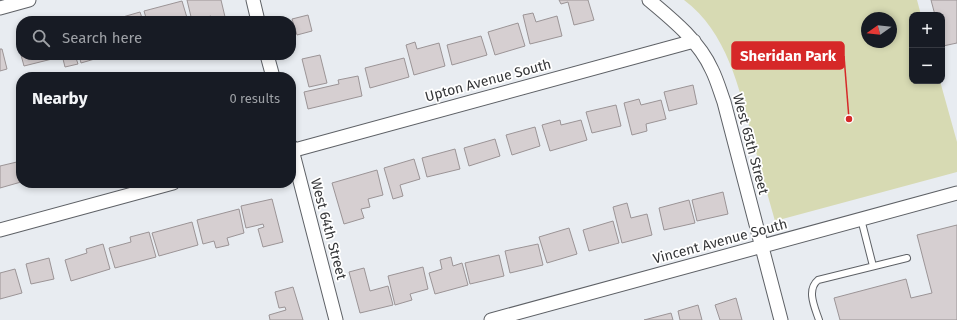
<!DOCTYPE html>
<html lang="en">
<head>
<meta charset="utf-8">
<style>
	body { margin:0; font-family:"Fira Sans",sans-serif; background:#242831; color:#f1f3f6 }
	.controls { position:absolute; right:12px; top:12px; display:grid; overflow:hidden; border-radius:8px; box-shadow:0 2px 6px #0003 }
	.controls button { width:36px; height:36px; display:grid; place-items:center; padding:0; border:0; border-bottom:1px solid #363941; background:#171b24; color:#f1f3f6; font:20px sans-serif }
	.compass { position:absolute; left:861px; top:12px; width:36px; height:36px; border-radius:50%; background:#171b24; box-shadow:0 2px 6px #0003; rotate:255deg }
	.list { margin:0; padding:0; list-style:none }
	h2 { display:flex; justify-content:space-between; align-items:center; height:52px; margin:0; padding:0 16px; font-size:17px }
	h2 small { font-size:13px; font-weight:400; color:#9ea1a6 }
	.icon { flex:none; width:22px; height:22px; fill:none; stroke:currentColor; stroke-width:2; stroke-linecap:round; stroke-linejoin:round }
	.map { position:relative; flex:none; width:957px; height:320px; overflow:hidden }
	.search { position:absolute; background:#171b24; box-shadow:0 2px 6px #0003; left:16px; top:16px; width:280px; height:44px; display:flex; align-items:center; gap:10px; box-sizing:border-box; padding:0 14px; border-radius:16px; color:#9ea1a6; font-size:15px }
	.panel { position:absolute; background:#171b24; box-shadow:0 2px 6px #0003; left:16px; top:72px; width:280px; height:116px; border-radius:16px }
	.map>svg:first-child { display:block }
</style>
</head>
<body>
<div class="map">
<svg width="957" height="320" viewBox="0 0 957 320">
	<rect width="100%" height="100%" fill="#e8ecf1"/>
	<path fill="#d7dab3" fill-rule="evenodd" d="M684,0H917L921,15H912V81H940L957,142V172L775,221C767,193 759,164 752,136C739,88 727,32 684,0ZM867,18H891V42H867Z"/>
	<path fill="#d6cfd1" stroke="#9b9496" d="M187,0H221L226,21H205L212,19L211,16L192,21Z
		M559,0H588L594,20L574,25L568,2L561,4Z
		M931,0H957V43L943,46L942,15H935Z
		M182,1L188,21H147L144,11Z
		M140,12L143,21H109Z
		M533,13L536,22L557,16L562,36L530,44L523,15Z
		M308,15L312,31L297,35L292,19Z
		M518,23L525,46L495,55L488,32Z
		M481,36L487,55L452,65L447,45Z
		M415,42L417,49L439,43L445,66L414,75L406,45Z
		M0,49H2L7,69L0,71Z
		M21,55H55L56,58L24,66Z
		M62,55H75L78,64L65,67Z
		M79,55H97L98,58L81,63Z
		M320,55L327,83L309,87L302,59Z
		M404,58L409,77L370,88L365,68Z
		M358,76L362,96L308,109L304,92L339,84L338,80Z
		M693,85L697,104L669,111L664,92Z
		M639,99L641,105L661,100L666,119L646,124L647,131L632,135L624,103Z
		M616,105L621,126L592,133L586,112Z
		M560,120L561,125L581,120L587,140L550,151L542,125Z
		M535,127L540,146L512,155L506,135Z
		M495,139L500,156L469,166L464,148Z
		M455,149L460,169L427,177L422,158Z
		M414,159L420,179L400,185L403,196L393,199L384,168Z
		M21,161V182L0,188V166Z
		M377,170L383,195L368,199L370,207L361,209L364,218L344,224L332,183Z
		M723,192L728,214L697,221L692,200Z
		M272,199L283,242L263,247L258,229L264,227L263,224L246,228L241,206Z
		M689,200L695,223L664,230L659,208Z
		M627,203L631,218L647,214L652,235L622,243L613,207Z
		M239,209L244,233L227,238L229,245L216,248L214,241L203,244L197,220Z
		M613,221L619,243L589,251L583,230Z
		M192,222L198,245L159,256L152,233Z
		M957,225V320H840L834,298L906,279L911,298L932,293L917,235Z
		M569,228L577,254L547,263L539,237Z
		M149,232L156,257L115,268L109,248L131,242L130,237Z
		M103,244L110,269L71,281L65,260L87,253L86,249Z
		M538,244L543,265L510,273L505,251Z
		M499,255L504,276L470,284L465,263Z
		M451,257L453,266L462,263L468,285L435,294L429,273L442,269L440,260Z
		M49,258L54,279L31,284L26,264Z
		M423,267L428,289L410,294L412,300L395,305L388,276Z
		M364,268L370,291L388,286L393,305L360,313L349,272Z
		M15,269L22,293L0,299V273Z
		M293,287L303,320H270L269,315L286,310L285,307L279,308L275,292Z
		M736,298L742,320H720L715,305Z
		M698,305L702,320H680L678,311Z
		M671,313L673,320H644Z"/>
	<g fill="none" stroke-linecap="round" stroke-linejoin="round">
		<defs>
			<path id="lane" d="M861,219L873,266
				M819,320C815,308 806,290 818,280L907,258"/>
			<path id="street" d="M253,0L258,21
				M649,0C673,20 699,41 712,70C717,80 720,91 724,102L781,320
				M0,8L29,0
				M267,55L273,77
				M291,146L336,320
				M291,151L694,41
				M0,230L173,183
				M491,320L957,193"/>
		</defs>
		<use href="#lane" stroke="#5e6166" stroke-width="8"/>
		<use href="#street" stroke="#5e6166" stroke-width="15"/>
		<use href="#lane" stroke="#fff" stroke-width="6"/>
		<use href="#street" stroke="#fff" stroke-width="13"/>
	</g>
	<g text-anchor="middle" stroke-width="3.5" stroke-linejoin="round" paint-order="stroke">
		<g font-size="14" fill="#353638" stroke="#fff">
			<text transform="translate(488 80) rotate(-15)" y="5">Upton Avenue South</text>
			<text transform="translate(751 144) rotate(75)" y="5">West 65th Street</text>
			<text transform="translate(329 229) rotate(75)" y="5">West 64th Street</text>
			<text transform="translate(720 241) rotate(-15)" y="5">Vincent Avenue South</text>
		</g>
	</g>
	<path fill="none" stroke="#d62828" stroke-width="1.5" d="M849 119L844 56"/>
	<circle fill="#d62828" stroke="#fff" stroke-width="1.5" cx="849" cy="119" r="4"/>
	<rect fill="#d62828" stroke="#d62828" stroke-width="1.5" x="732" y="42" width="112" height="27" rx="4"/>
	<g font-size="15" text-anchor="middle" font-weight="bold" fill="#fff">
		<text x="788" y="61">Sheridan Park</text>
	</g>
</svg>
<div class="controls">
<button>+</button>
<button>−</button>
</div>
<svg class="compass" viewBox="-18 -18 36 36"><path d="M0-13l5 13h-10z" fill="#e53935"/><path d="M0 13l5-13h-10z" fill="#9ea1a6"/></svg>
<div class="search"><svg class="icon" aria-label="search" viewBox="0 0 24 24"><circle cx="10" cy="10" r="6"/><path d="M15 15l6 6"/></svg>Search here</div>
<section class="panel">
<h2>Nearby<small>0 results</small></h2>
<ul class="list">
</ul>
</section>
</div>
</body>
</html>
